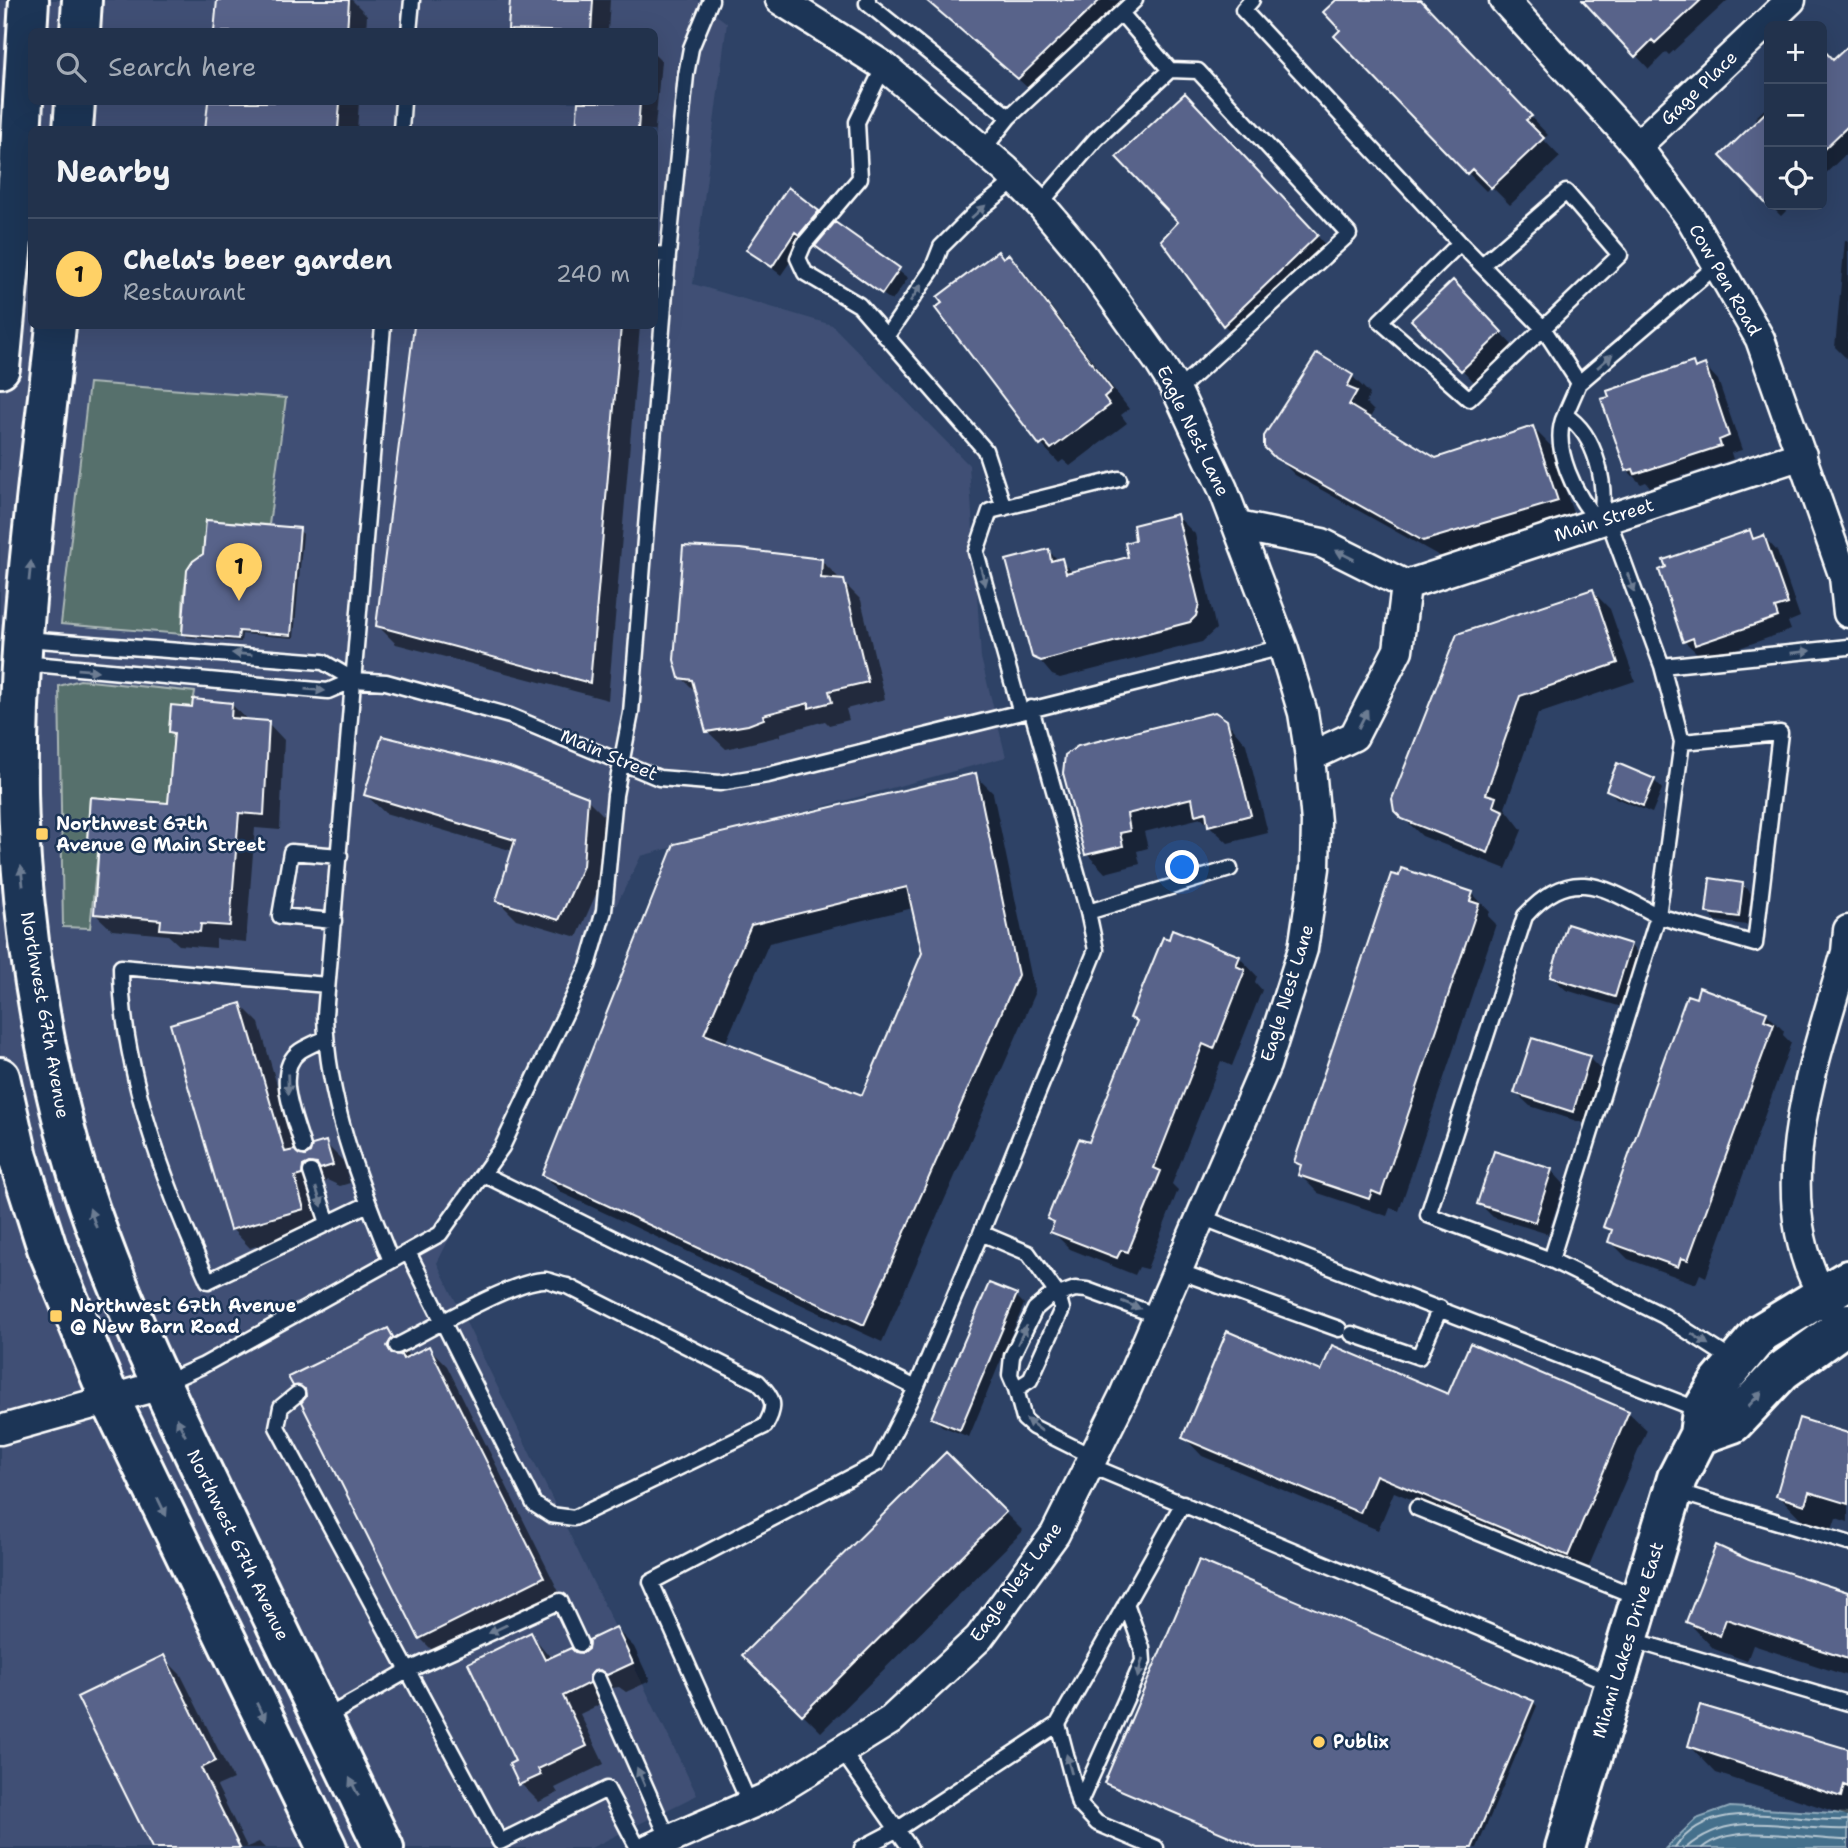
<!DOCTYPE html>
<html lang="en">
<head>
<meta charset="utf-8">
<style>
	body { margin:0; font-family:"Shantell Sans",sans-serif; background:#2e3e56; color:#f1f3f6 }
	.controls { position:absolute; right:21px; top:21px; display:grid; overflow:hidden; border-radius:10px; box-shadow:0 7px 28px #0002 }
	.controls button { width:63px; height:63px; display:grid; place-items:center; padding:0; border:0; border-bottom:2px solid #3f4d64; background:#22324c; color:#f1f3f6; font:35px sans-serif }
	.you { position:absolute; left:1183px; top:868px; width:24px; height:24px; margin:-18px; border:5px solid #fff; border-radius:50%; background:#1a73e8; box-shadow:0 0 0 10px #1a73e833 }
	.badge { display:grid; place-items:center; width:46px; height:46px; border-radius:50%; background:#ffd166; color:#111; font-size:23px; font-weight:700 }
	.pin { position:absolute; translate:-50% -58px; filter:drop-shadow(0 2px 4px #0008) }
	.pin::after { content:''; position:absolute; top:37px; width:24px; height:21px; background:inherit; clip-path:polygon(0 0,100% 0,50% 100%) }
	.list { margin:0; padding:0; list-style:none }
	h2 { display:flex; justify-content:space-between; align-items:center; height:91px; margin:0; padding:0 28px; font-size:30px }
	h2 small { font-size:23px; font-weight:400; color:#a2aab5 }
	.list li { display:grid; grid-template-columns:46px 1fr auto; gap:21px; align-items:center; box-sizing:border-box; height:112px; padding:0 28px; border-top:2px solid #3f4d64 }
	.list b { display:block; font-size:26px; white-space:nowrap }
	.list p { margin:0; font-size:23px; white-space:nowrap; color:#a2aab5 }
	.list em { font-size:23px; font-style:normal; color:#a2aab5 }
	.icon { flex:none; width:38px; height:38px; fill:none; stroke:currentColor; stroke-width:2; stroke-linecap:round; stroke-linejoin:round }
	.map { position:relative; flex:none; width:1848px; height:1848px; overflow:hidden }
	.search { position:absolute; background:#22324c; box-shadow:0 7px 28px #0002; left:28px; top:28px; width:630px; height:77px; display:flex; align-items:center; gap:18px; box-sizing:border-box; padding:0 24px; border-radius:10px; color:#a2aab5; font-size:26px }
	.panel { position:absolute; background:#22324c; box-shadow:0 7px 28px #0002; left:28px; top:126px; width:630px; height:203px; border-radius:10px }
	.map>svg:first-child { display:block }
</style>
</head>
<body>
<div class="map">
<svg width="1848" height="1848" viewBox="0 0 1848 1848">
	<rect width="100%" height="100%" fill="#2e4266"/>
	<filter id="ink" filterUnits="userSpaceOnUse"><feTurbulence type="fractalNoise" baseFrequency=".0143" numOctaves="2"/><feDisplacementMap in="SourceGraphic" scale="14" xChannelSelector="R" yChannelSelector="G"/><feConvolveMatrix kernelMatrix="1 2 1 2 8 2 1 2 1" color-interpolation-filters="sRGB"/></filter>
	<g filter="url(#ink)">
		<path fill="#3f5074" fill-rule="evenodd" d="M0,0H697L727,23L693,284L832,325L969,465L981,658L1006,757L641,856L437,1263L697,1795L591,1848H0ZM32,32H654V102H32ZM32,130H654V326H32Z"/>
		<path fill="#576f6c" stroke="#abb7b6" stroke-width="2" d="M89,383L286,398L269,525L206,520L203,554C179,570 184,607 182,634L61,624Z
			M80,680L195,692L192,707L171,706L169,732L174,733L168,807L90,797L87,841L99,842L90,928L63,927L59,686Z"/>
		<path fill="#45708c" stroke="#8fa9ba" stroke-width="2" d="M1730,1807L1848,1814V1848H1666L1696,1819Z"/>
		<path fill="#0007" fill-rule="evenodd" d="M219,0H352L367,15L366,32H216Z
			M512,0H610L608,32H512Z
			M944,0H1137L1037,96L937,7Z
			M1338,0H1419L1548,135L1543,139L1560,157L1510,205L1491,186L1486,191L1468,173Z
			M1584,0H1728L1669,55L1666,52L1649,69Z
			M1848,48V152L1822,177V54L1824,53L1833,62Z
			M654,54L661,61L654,139V130H578L580,102H654Z
			M209,102H359L357,130H207Z
			M1769,105V204L1723,156L1759,122L1755,118Z
			M1203,114L1334,254L1242,343L1224,325L1163,240L1180,222Z
			M789,190L827,221L805,240L781,275L748,250Z
			M1770,205H1792L1781,216Z
			M835,225L908,278L892,301L817,246Z
			M1845,240L1848,241V360L1835,347Z
			M1008,256L1026,274L1129,409L1121,415L1127,423L1070,466L1063,460L1059,463L1041,444L1004,260Z
			M1466,296L1514,347L1475,383L1414,320Z
			M416,326H640L608,700L396,644L378,626Z
			M1693,364L1697,369L1705,366L1718,380L1742,450L1731,453L1733,459L1650,487L1646,482L1641,484L1627,470L1611,398Z
			M1352,376L1370,394L1366,403L1374,411L1369,419L1436,460L1533,428L1551,446L1575,519L1443,558L1295,475L1266,446Z
			M1177,516L1195,534L1216,629L1202,642L1060,678L1052,675L1030,649L1008,561L1048,551L1074,573L1130,559L1137,541Z
			M299,530L303,534L294,638L242,634L241,642L187,637L184,633Z
			M1750,532L1757,540L1764,537L1777,551L1800,617L1788,622L1791,630L1710,658L1704,652L1698,654L1684,641Z
			M821,560L861,600L885,699L846,709L849,720L829,725L825,721L781,733V736L726,749L707,731L698,694L681,677Z
			M1592,591L1610,609L1635,681L1538,714L1505,808L1522,830L1506,869L1422,836L1395,810Z
			M231,704L249,721L268,723L284,740L280,830L255,828L246,942L216,939V948L179,945L168,935L112,930L95,914L100,852L88,841L170,804L175,736L171,731L194,709Z
			M1215,714L1221,715L1246,744L1268,833L1228,843L1201,818L1144,832L1148,848L1137,851L1140,864L1105,873L1087,854Z
			M975,775L993,793L1035,994L882,1342L562,1193L544,1175L676,846ZM913,908L923,953L863,1097L725,1044L769,943Z
			M1654,780L1662,789L1652,813L1616,798L1608,789Z
			M366,795L587,799L605,817L600,885L577,937L516,919L498,901L513,851L385,813Z
			M1742,884L1751,893L1747,925L1716,921L1708,912Z
			M1472,893L1490,912L1488,916L1496,924L1399,1211L1390,1208L1387,1216L1318,1193L1300,1175L1302,1168L1296,1162Z
			M1630,945L1643,959L1628,1009L1566,990L1552,977Z
			M1239,957L1257,976L1255,982L1262,990L1232,1066L1221,1061L1172,1184L1178,1190L1147,1269L1139,1267L1135,1275L1070,1249L1052,1231L1054,1224L1049,1218L1090,1145L1138,1023L1132,1018Z
			M241,1005L259,1023L297,1154L305,1158L325,1143L343,1161L350,1183L340,1186L327,1180L312,1195L321,1226L250,1248L232,1229L172,1026Z
			M1766,1013L1784,1031L1783,1035L1791,1043L1706,1277L1700,1274L1696,1284L1628,1259L1610,1241L1612,1233L1605,1226Z
			M1589,1058L1602,1071L1586,1124L1530,1106L1516,1093Z
			M1551,1170L1564,1184L1548,1234L1493,1217L1479,1203Z
			M1016,1296L1024,1304L969,1437L942,1426L933,1417Z
			M388,1330L410,1357L429,1348L447,1366L561,1596L438,1656L420,1638L307,1398L294,1385Z
			M1322,1373L1449,1396L1628,1412L1647,1430L1586,1573L1394,1492L1378,1530L1202,1456L1184,1437Z
			M1848,1435V1522L1836,1518L1832,1530L1804,1522L1778,1495Z
			M946,1454L1023,1531L821,1732L744,1655Z
			M1749,1562L1848,1594V1676L1753,1645L1747,1661L1714,1649L1688,1622Z
			M616,1629L634,1647L650,1681L626,1692L619,1687L612,1688L606,1696L607,1701L580,1714L604,1764L555,1788L558,1793L539,1802L521,1784L517,1762L531,1634L552,1659L584,1655Z
			M163,1657L181,1675L233,1779L217,1786L247,1847L259,1842L265,1848H154Z
			M1533,1702L1537,1706L1477,1848H1254L1106,1783Z
			M1690,1746L1848,1751V1816L1716,1773Z"/>
		<g fill="none" stroke-linecap="round" stroke-linejoin="round">
			<path stroke="#b5c6d1" stroke-width="2" d="M1675,1848C1713,1792 1793,1824 1848,1820
				M1686,1848C1735,1806 1790,1832 1848,1829
				M1702,1848C1735,1820 1807,1841 1848,1840"/>
		</g>
		<path fill="#58648a" stroke="#fff" stroke-width="2" fill-rule="evenodd" d="M217,0H349L347,32H214Z
			M510,0H593L591,32L508,30Z
			M926,0H1100L1018,79Z
			M1336,0H1421L1532,116L1526,120L1544,138L1491,188L1472,169L1467,174L1334,36L1340,30L1323,12Z
			M1582,0H1701L1655,43L1652,40L1635,57Z
			M1848,46V126L1822,151V48L1833,60Z
			M1185,93L1318,235L1223,326L1161,240L1178,222L1116,157Z
			M208,102H340L338,130H205Z
			M578,102H640L638,130H576Z
			M1769,109V207L1720,156Z
			M788,187L819,211L799,235L795,232L772,267L746,250Z
			M835,222L900,268L882,294L815,246Z
			M998,251L1003,258L1009,254L1112,390L1104,397L1110,405L1051,449L1045,442L1040,446L935,308L942,303L937,297Z
			M1453,280L1502,332L1461,371L1411,320Z
			M414,326H621L590,683L376,626Z
			M1317,353L1353,375L1347,387L1357,391L1349,405L1436,458L1533,426L1558,501L1423,541L1275,458L1264,447V436Z
			M1693,362L1695,368L1705,364L1729,436L1719,440L1721,446L1635,474L1633,469L1626,471L1601,399L1609,397L1607,391Z
			M1177,514L1199,604L1196,616L1190,622L1041,661L1032,657L1006,560L1049,549L1051,561L1062,558L1066,573L1128,557L1125,543L1135,540L1133,525Z
			M206,520L300,528L291,635L239,631L238,639L182,634L187,570L193,561L203,554Z
			M1750,530L1753,539L1764,535L1788,604L1775,608L1778,617L1695,645L1693,638L1683,642L1659,570L1666,567L1663,560Z
			M683,546L740,549L822,559L821,578L844,580L868,682L829,691L832,702L809,708V703L763,715L764,719L748,725L706,732L692,680L679,678L674,660Z
			M1593,589L1618,663L1520,696L1486,794L1496,797L1493,806L1504,811L1488,853L1402,819L1394,811L1392,799L1457,634Z
			M193,699L232,703L231,718L269,721L264,815L239,813L230,926L201,924L200,932L160,929L161,920L94,914L99,842H87L90,797L168,803L174,733L169,732L171,705L192,707Z
			M1215,712L1227,720L1251,815L1208,826L1206,812L1195,815L1192,798L1127,814L1130,831L1120,833L1123,846L1085,855L1063,773L1065,755L1078,746Z
			M382,736L510,767L588,797L583,866L559,920L496,901L515,840L364,795Z
			M1617,763L1655,779L1643,806L1606,790Z
			M976,773L1018,975L864,1325L542,1175L674,844ZM907,887L922,953L862,1095L704,1034L751,925Z
			M1401,868L1473,892L1470,901L1479,904L1381,1195L1372,1191L1369,1199L1298,1175L1301,1165L1294,1162L1391,874L1399,876Z
			M1710,878L1743,883L1739,917L1706,913Z
			M1567,924L1631,944L1615,997L1550,977Z
			M1172,929L1240,956L1236,966L1245,970L1214,1049L1203,1044L1154,1168L1161,1171L1128,1252L1121,1250L1117,1258L1050,1232L1054,1222L1047,1219L1079,1139L1089,1142L1137,1021L1130,1018L1163,937L1169,939Z
			M1699,987L1767,1012L1764,1020L1774,1024L1688,1260L1681,1258L1678,1267L1608,1242L1612,1230L1603,1227L1687,995L1696,998Z
			M241,1003L285,1152L294,1150L305,1156L310,1153L312,1145L326,1141L333,1165L320,1169L317,1164L309,1163L303,1166L302,1175L295,1177L304,1209L230,1230L170,1024Z
			M1532,1038L1590,1056L1573,1112L1514,1093Z
			M1494,1151L1552,1169L1535,1222L1477,1204Z
			M989,1283L1017,1294L960,1430L931,1418Z
			M388,1328L393,1337L387,1346L392,1354L401,1355L403,1359L429,1346L544,1577L419,1639L301,1403L306,1397L305,1389L293,1386L288,1377Z
			M1227,1331L1321,1371L1332,1345L1448,1394L1470,1343L1629,1411L1568,1556L1376,1475L1360,1513L1182,1438Z
			M1799,1418L1848,1433V1504L1809,1492L1805,1505L1776,1496Z
			M946,1452L1006,1512L802,1715L742,1655Z
			M1716,1545L1749,1560L1848,1592V1659L1726,1619L1720,1636L1686,1622Z
			M1199,1560L1534,1701L1472,1848H1257L1104,1783Z
			M616,1627L633,1663L607,1675L600,1670L594,1671L589,1677V1683L563,1696L587,1746L538,1769L541,1775L519,1785L509,1764L515,1761L468,1663L531,1632L545,1660L571,1648L575,1652L583,1653L588,1649L589,1640Z
			M164,1655L216,1761L201,1768L240,1848H152L77,1697Z
			M1700,1705L1848,1749V1787L1844,1785L1841,1797L1688,1746Z"/>
		<g fill="none" stroke-linecap="round" stroke-linejoin="round">
			<defs>
				<path id="service" d="M868,0L867,3L1009,117L1135,0
					M1252,0L1243,10L1460,243L1380,321L1469,399L1620,255L1566,192L1482,265
					M1121,13L1170,70
					M409,32L412,0
					M884,66L857,122L860,178L804,244L798,258L805,273L859,305L985,450L1004,508
					M401,130L403,102
					M983,150L1009,117
					M1040,204L1096,139L1170,70L1198,71L1349,234L1177,391
					M1460,243L1543,328L1579,383
					M668,255L686,75L691,48L711,0
					M383,326L325,1015C327,1102 359,1181 391,1261
					M886,337L932,270L941,247L974,214L1016,180
					M1565,415C1597,435 1608,487 1600,522C1576,499 1550,446 1565,415Z
					M1565,415L1579,383L1717,265
					M1608,519L1662,666L1848,647
					M26,639L323,662L354,680L386,682L510,716L659,778L720,783L768,775L1283,647
					M23,663L328,691L354,680
					M1662,666L1682,742
					M1031,708L1088,912
					M1020,710L976,552L990,511L1119,479
					M334,921L280,916L291,852L340,856
					M327,985L121,967C121,1070 166,1187 208,1281L368,1204
					M303,1147C296,1121 272,1071 300,1051C308,1046 318,1042 326,1038
					M311,1172L328,1223
					M485,1175L916,1388L878,1463L651,1582L750,1805
					M1201,1217L1702,1411
					M1551,1260L1658,916L1755,944L1780,733L1682,742L1658,916C1605,888 1573,863 1525,916L1428,1215L1551,1260L1664,1316L1734,1361
					M1178,1271L1339,1329
					M1352,1334L1419,1357L1440,1308
					M397,1346C427,1331 517,1278 546,1280C552,1281 560,1285 567,1286L758,1382C774,1398 777,1406 765,1426L574,1518L551,1515L534,1504L408,1252
					M162,1384L202,1366L440,1234L502,1147L588,966L604,911L615,795L631,713L668,255L654,254
					M916,1388L981,1233
					M1016,1389L1010,1375L1012,1356L1035,1309L1048,1298L1058,1295L1028,1253L981,1233L1096,950L1088,912L1230,869
					M297,1394L281,1407L277,1427L500,1842L607,1789L638,1848
					M1093,1457L1033,1427L1024,1419L1016,1389L1030,1380L1062,1309L1058,1295L1075,1289L1087,1290L1158,1316
					M1089,1465L1613,1684
					M1675,1491L1848,1543
					M1417,1508L1640,1598
					M1629,1639L1848,1703
					M598,1679L669,1840
					M323,1719L409,1670L560,1601L580,1644
					M1058,1724L1079,1804L1097,1823L1156,1848
					M842,1751L910,1848
					M1079,1804L1143,1661L1142,1648L1126,1603
					M862,1848L898,1829L1058,1724L1183,1503"/>
				<path id="minor" d="M1504,0L1637,146L1691,219L1760,339L1844,577L1848,613
					M1637,146L1791,0
					M1238,526L1322,543L1406,585L1802,455
					M1310,757L1354,736L1398,650L1406,585
					M1832,1311C1758,1203 1815,1065 1846,952L1848,930
					M0,1430L161,1385
					M650,1848L765,1798L891,1720L979,1638L1055,1534L1124,1395L1266,1065L1303,949L1315,868L1316,822L1310,757L1303,713L1283,647L1223,489L1177,391L1159,362L1082,254L1040,204L1005,169L884,66L780,0"/>
				<path id="secondary" d="M80,32L82,0
					M73,130L75,102
					M56,326C37,503 8,683 21,861C28,963 50,1087 81,1184C118,1297 169,1402 220,1508C275,1622 329,1735 384,1848
					M0,368L19,169L29,0
					M0,1077L18,1157L47,1248L110,1399L327,1848
					M1699,1435L1733,1423L1782,1371L1848,1323
					M1565,1848L1677,1478L1699,1435L1702,1411L1719,1383L1761,1333L1848,1280"/>
			</defs>
			<use href="#service" stroke="#fff" stroke-width="19"/>
			<use href="#minor" stroke="#fff" stroke-width="33"/>
			<use href="#secondary" stroke="#fff" stroke-width="44"/>
			<use href="#service" stroke="#1d3557" stroke-width="14"/>
			<use href="#minor" stroke="#1d3557" stroke-width="28"/>
			<use href="#secondary" stroke="#1d3557" stroke-width="38"/>
		</g>
		<defs><path id="oneway-solid" d="M-6-.8H1V-3.2L6.5 0L1 3.2V.8H-6Z" transform="scale(1.75)"/></defs>
		<g fill="#6c7c92">
			<use href="#oneway-solid" transform="translate(978 212) rotate(-42)"/>
			<use href="#oneway-solid" transform="translate(916 293) rotate(-56)"/>
			<use href="#oneway-solid" transform="translate(1605 361) rotate(-41)"/>
			<use href="#oneway-solid" transform="translate(1345 555) rotate(-153)"/>
			<use href="#oneway-solid" transform="translate(30 571) rotate(-84)"/>
			<use href="#oneway-solid" transform="translate(983 576) rotate(75)"/>
			<use href="#oneway-solid" transform="translate(1631 583) rotate(69)"/>
			<use href="#oneway-solid" transform="translate(1801 652) rotate(-6)"/>
			<use href="#oneway-solid" transform="translate(242 654) rotate(-175)"/>
			<use href="#oneway-solid" transform="translate(88 670) rotate(5)"/>
			<use href="#oneway-solid" transform="translate(315 690) rotate(5)"/>
			<use href="#oneway-solid" transform="translate(1363 719) rotate(-63)"/>
			<use href="#oneway-solid" transform="translate(22 876) rotate(-96)"/>
			<use href="#oneway-solid" transform="translate(288 1084) rotate(88)"/>
			<use href="#oneway-solid" transform="translate(319 1197) rotate(72)"/>
			<use href="#oneway-solid" transform="translate(93 1218) rotate(-109)"/>
			<use href="#oneway-solid" transform="translate(1131 1305) rotate(22)"/>
			<use href="#oneway-solid" transform="translate(1022 1335) rotate(-65)"/>
			<use href="#oneway-solid" transform="translate(1700 1339) rotate(33)"/>
			<use href="#oneway-solid" transform="translate(1755 1399) rotate(-47)"/>
			<use href="#oneway-solid" transform="translate(1034 1425) rotate(-143)"/>
			<use href="#oneway-solid" transform="translate(181 1427) rotate(-116)"/>
			<use href="#oneway-solid" transform="translate(162 1507) rotate(64)"/>
			<use href="#oneway-solid" transform="translate(498 1629) rotate(155)"/>
			<use href="#oneway-solid" transform="translate(1140 1668) rotate(105)"/>
			<use href="#oneway-solid" transform="translate(261 1712) rotate(64)"/>
			<use href="#oneway-solid" transform="translate(1069 1764) rotate(-105)"/>
			<use href="#oneway-solid" transform="translate(641 1777) rotate(-114)"/>
			<use href="#oneway-solid" transform="translate(354 1787) rotate(-116)"/>
		</g>
	</g>
	<g fill="#ffd166" stroke="#1d3557" stroke-width="2.5">
		<rect x="35" y="827" width="14" height="14" rx="3.5"/>
		<rect x="49" y="1309" width="14" height="14" rx="3.5"/>
		<circle cx="1319" cy="1742" r="7"/>
	</g>
	<g text-anchor="middle" stroke-width="5" stroke-linejoin="round" paint-order="stroke">
		<g font-size="18" fill="#fff" stroke="#1d3557">
			<text transform="translate(1699 88) rotate(-44)" y="6">Gage Place</text>
			<text transform="translate(1725 280) rotate(60)" y="6">Cow Pen Road</text>
			<text transform="translate(1193 431) rotate(64)" y="6">Eagle Nest Lane</text>
			<text transform="translate(1604 520) rotate(-18)" y="6">Main Street</text>
			<text transform="translate(609 755) rotate(23)" y="6">Main Street</text>
			<text transform="translate(1287 993) rotate(-73)" y="6">Eagle Nest Lane</text>
			<text transform="translate(45 1015) rotate(80)" y="6">Northwest 67th Avenue</text>
			<text transform="translate(238 1545) rotate(64)" y="6">Northwest 67th Avenue</text>
			<text transform="translate(1016 1582) rotate(-54)" y="6">Eagle Nest Lane</text>
			<text transform="translate(1628 1640) rotate(-73)" y="6">Miami Lakes Drive East</text>
		</g>
		<g font-size="18" font-weight="bold" fill="#fff" stroke="#1d3557" text-anchor="start">
			<text x="56" y="830">Northwest 67th<tspan x="56" dy="21">Avenue @ Main Street</tspan></text>
			<text x="70" y="1312">Northwest 67th Avenue<tspan x="70" dy="21">@ New Barn Road</tspan></text>
			<text x="1333" y="1748">Publix</text>
		</g>
	</g>
</svg>
<div class="controls">
<button>+</button>
<button>−</button>
<button><svg class="icon" aria-label="locate" viewBox="0 0 24 24"><circle cx="12" cy="12" r="6"/><path d="M12 2v4M12 18v4M2 12h4M18 12h4"/></svg></button>
</div>
<div class="you"></div>
<div class="pin badge" style="left:239px;top:601px">1</div>
<div class="search"><svg class="icon" aria-label="search" viewBox="0 0 24 24"><circle cx="10" cy="10" r="6"/><path d="M15 15l6 6"/></svg>Search here</div>
<section class="panel">
<h2>Nearby<small></small></h2>
<ul class="list">
<li><span class="badge">1</span><div><b>Chela's beer garden</b><p>Restaurant</p></div><em>240 m</em></li>
</ul>
</section>
</div>
</body>
</html>
